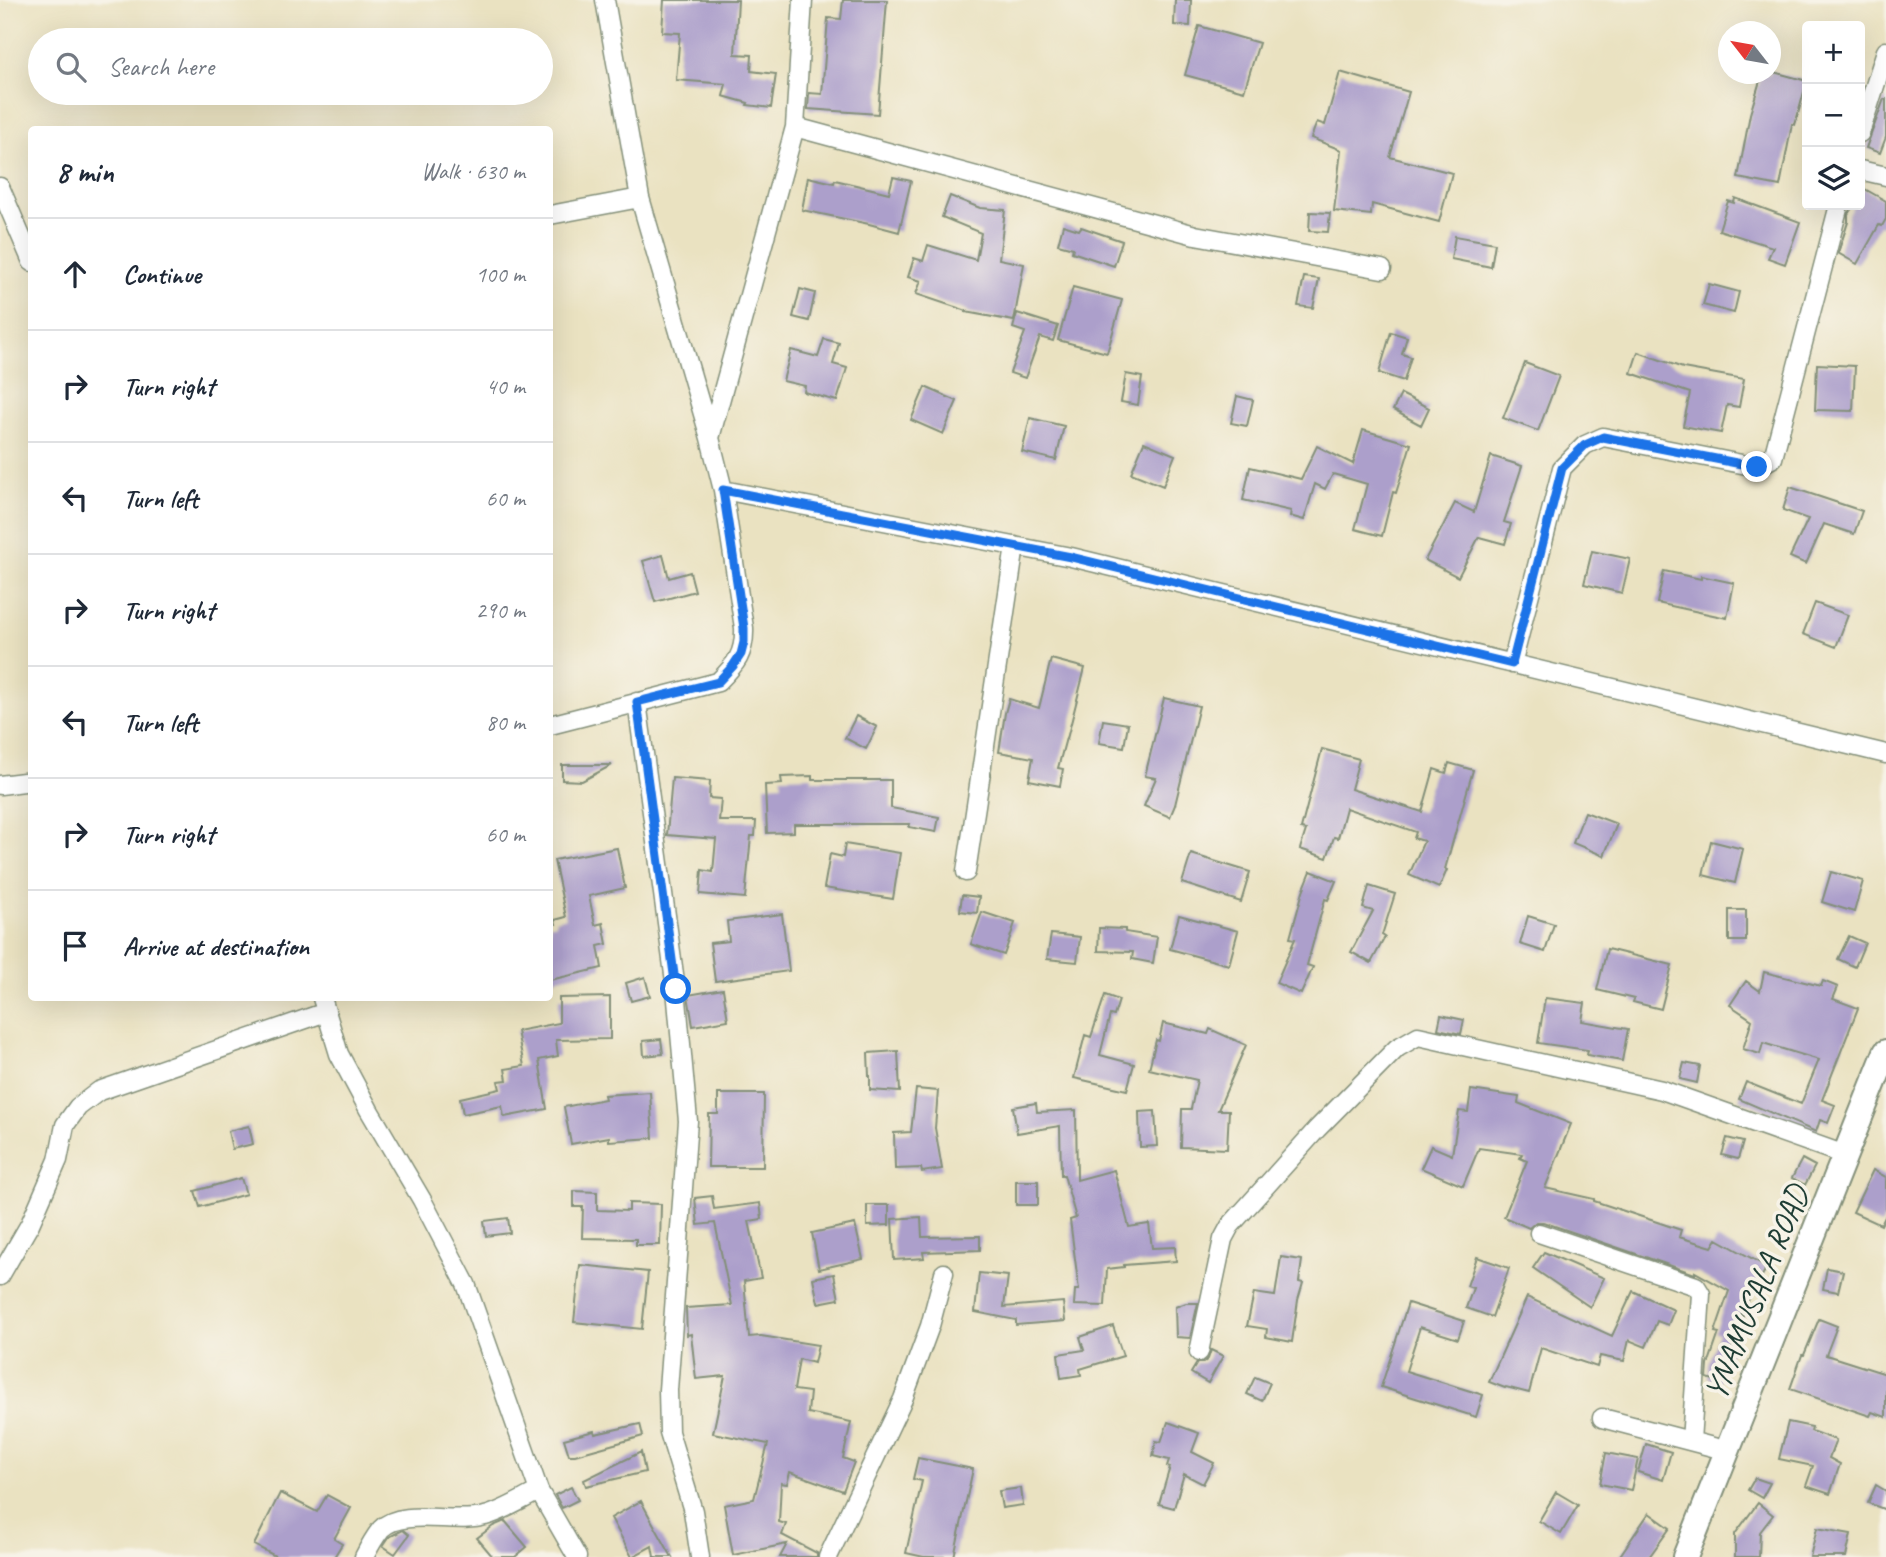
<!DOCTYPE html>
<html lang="en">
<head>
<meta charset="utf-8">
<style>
	body { margin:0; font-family:Caveat,sans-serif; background:#f2f2f3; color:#1f2937 }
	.controls { position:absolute; right:21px; top:21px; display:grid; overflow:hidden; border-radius:7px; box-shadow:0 7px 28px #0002 }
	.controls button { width:63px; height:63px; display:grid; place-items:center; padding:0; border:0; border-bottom:2px solid #e0e1e3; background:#fff; color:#1f2937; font:35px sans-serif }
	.compass { position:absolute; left:1718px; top:21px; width:63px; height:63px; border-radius:50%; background:#fff; box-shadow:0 7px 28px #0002; rotate:301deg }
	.stop { position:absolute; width:21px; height:21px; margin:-16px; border:5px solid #1a73e8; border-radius:50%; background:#fff }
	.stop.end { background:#1a73e8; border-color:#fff; box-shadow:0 2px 7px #0008 }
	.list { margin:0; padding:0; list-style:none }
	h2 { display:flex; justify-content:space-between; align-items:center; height:91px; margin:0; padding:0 28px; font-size:30px }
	h2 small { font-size:23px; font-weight:400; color:#747a83 }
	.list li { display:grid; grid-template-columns:46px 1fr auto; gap:21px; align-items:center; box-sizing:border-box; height:112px; padding:0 28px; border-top:2px solid #e0e1e3 }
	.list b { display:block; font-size:26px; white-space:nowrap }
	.list em { font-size:23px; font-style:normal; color:#747a83 }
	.icon { flex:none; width:38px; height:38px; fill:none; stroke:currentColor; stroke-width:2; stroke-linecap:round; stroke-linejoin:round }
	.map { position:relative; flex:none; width:1886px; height:1557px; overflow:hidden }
	.search { position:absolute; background:#fff; box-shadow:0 7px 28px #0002; left:28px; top:28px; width:525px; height:77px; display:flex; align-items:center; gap:18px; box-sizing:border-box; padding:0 24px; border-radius:38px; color:#747a83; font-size:26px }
	.panel { position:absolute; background:#fff; box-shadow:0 7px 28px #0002; left:28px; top:126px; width:525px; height:875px; border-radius:7px }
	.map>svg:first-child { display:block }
</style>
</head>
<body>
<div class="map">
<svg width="1886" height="1557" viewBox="0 0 1886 1557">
	<rect width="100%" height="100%" fill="#f7f3e8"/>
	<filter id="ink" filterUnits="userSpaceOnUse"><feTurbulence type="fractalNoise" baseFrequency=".0143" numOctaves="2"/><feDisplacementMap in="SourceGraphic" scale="14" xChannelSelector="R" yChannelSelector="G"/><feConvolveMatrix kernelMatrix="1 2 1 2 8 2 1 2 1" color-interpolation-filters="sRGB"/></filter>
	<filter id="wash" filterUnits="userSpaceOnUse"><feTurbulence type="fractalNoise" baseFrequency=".00686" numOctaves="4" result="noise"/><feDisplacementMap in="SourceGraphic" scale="28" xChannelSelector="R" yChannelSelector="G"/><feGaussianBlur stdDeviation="1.57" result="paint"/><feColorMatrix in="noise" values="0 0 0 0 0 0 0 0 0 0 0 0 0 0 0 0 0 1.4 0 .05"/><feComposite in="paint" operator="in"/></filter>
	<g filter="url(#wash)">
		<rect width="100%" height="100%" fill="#eae2c1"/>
		<g id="blocks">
			<path fill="#ac9fcb" d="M664,0H738L735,54L752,55L751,71L776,74L771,108L747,105L748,103L723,96L726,84L676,80L680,33L662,32Z
				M843,0H887L878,114L808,109L809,93L822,94L828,18L841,19Z
				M1175,0H1191L1190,26L1174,25Z
				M1199,26L1259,43L1244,91L1185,75Z
				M1770,71L1807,81L1795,125L1792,124L1780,186L1738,178L1750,114L1762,74H1770Z
				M1340,72L1409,92L1390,157L1452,173L1439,222L1372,204L1371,215L1334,211L1341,150L1311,138L1317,122L1325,125Z
				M1884,99H1886V137L1880,153L1866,148Z
				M808,177L834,183L835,180L889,193L893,177L911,181L899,232L869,224L802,210Z
				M1863,188L1886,201V219L1882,226L1879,225L1857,264L1838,253L1848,222V214L1854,205H1860V194Z
				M950,196L980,208L1005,210L999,259L1024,264L1014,321L966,312L967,311L916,294L921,281L908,277L914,258L923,261L928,245L976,260L981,233L942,217Z
				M1735,198L1800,222L1785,264L1768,258L1773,247L1719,230L1728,201L1734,203Z
				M1310,212L1330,213L1328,232L1309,231Z
				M1063,225L1079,230L1081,227L1122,241L1114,266L1072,252L1073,248L1058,244Z
				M1455,236L1495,243L1491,267L1451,259Z
				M1304,277L1319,279L1313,308L1298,306Z
				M1709,284L1739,292L1734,313L1703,305Z
				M1073,287L1122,300L1107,353L1058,340Z
				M800,289L815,293L809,321L793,317Z
				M1017,313L1058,326L1053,341L1040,337L1025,378L1010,373L1025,332L1013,328Z
				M1391,332L1407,337L1402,354L1411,357L1404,381L1379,373Z
				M824,339L839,343L833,364L847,368L837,401L804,392L805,386L783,381L791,350L818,357Z
				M1638,352L1683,368L1744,379L1739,407L1727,405L1721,433L1683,426L1690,393L1631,373Z
				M1525,363L1559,376L1538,431L1503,418Z
				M1817,364L1855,366L1853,411L1815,410Z
				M1126,374L1142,377L1138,405L1121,402Z
				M925,387L957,401L943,434L911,420Z
				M1401,394L1429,408L1421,425L1393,410Z
				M1237,396L1253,400L1247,426L1231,423Z
				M1030,418L1064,426L1056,460L1022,452Z
				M1363,430L1411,444L1396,493L1393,492L1382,536L1355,529L1367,484L1333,474L1325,489L1315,484L1304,520L1290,516L1291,511L1243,500L1250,467L1301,479L1317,446L1353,464Z
				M1144,442L1175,455L1163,486L1131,473Z
				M1491,456L1522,466L1504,522L1511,524L1505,544L1479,537L1458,577L1425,560L1455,503L1474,512Z
				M1790,487L1862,511L1854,534L1824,524L1806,564L1790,557L1808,519L1783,510Z
				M1592,551L1630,559L1622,593L1584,584Z
				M663,555L669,578L690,572L695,591L655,602L643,561Z
				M1664,571L1701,579V576L1734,583L1727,618L1657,603Z
				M1815,603L1848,615L1836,647L1803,634Z
				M1051,659L1085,668L1067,739L1066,738L1058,768L1063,769L1060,786L1029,780L1033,758L999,752L1005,713L1009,699L1039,708Z
				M1164,698L1199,706L1175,805L1170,817L1144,806L1156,778L1145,776Z
				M856,716L877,727L866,749L845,738Z
				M1103,720L1128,724L1124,747L1099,743Z
				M1322,749L1359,759L1351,789L1422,812L1434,769L1446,773L1449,763L1473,770L1445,869L1447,870L1439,888L1409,875L1424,841L1414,838L1416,832L1346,808L1338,838L1334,837L1327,858L1300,849L1306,830L1301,829Z
				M562,765H612L582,781L562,780Z
				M812,776V780H891V808L939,817L936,832L909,827L910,824H794V832L767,833L765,785L782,784L781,777Z
				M672,778L710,781L709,798L721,799L719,821H756L755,836H751L745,898L700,894L702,870L713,872L716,839L667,835Z
				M1585,812L1617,824L1604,856L1573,843Z
				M1711,841L1743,849L1735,883L1703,875Z
				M845,844L900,853L893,899L824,888L830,854L843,857Z
				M617,848L625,888L589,896L595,925L603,923L607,944L598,946L602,968L550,980V924H556L555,920L566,917L554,860Z
				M1191,854L1250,872L1241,902L1182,883Z
				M1311,871L1336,881L1328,900L1325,899L1307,965L1313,967L1301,994L1276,983L1295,939L1290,938L1303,891Z
				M1831,872L1863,881L1854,912L1822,902Z
				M1369,886L1395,894L1382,935L1385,937L1371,963L1351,952L1373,911L1363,908Z
				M962,895L979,897L977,913L960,911Z
				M1729,910H1746V941H1729Z
				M982,912L1015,923L1004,955L971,944Z
				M782,914L789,971L715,981L710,943L729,941L727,921Z
				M1179,915L1238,931L1229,965L1170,949Z
				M1528,916L1554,924L1545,952L1520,944Z
				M1099,928L1125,929V932L1157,937L1153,963L1132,959L1133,952L1098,951Z
				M1051,934L1080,937L1077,962L1047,959Z
				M1849,936L1865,943L1855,967L1838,959Z
				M1607,949L1672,965L1661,1009L1633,1002L1634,999L1597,990Z
				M1764,972L1821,986L1823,981L1838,987L1833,999L1858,1008L1822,1100L1835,1105L1828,1123L1820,1120L1816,1132L1739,1099L1746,1082L1801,1104L1819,1060L1763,1043L1760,1054L1743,1049L1752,1020L1730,1005L1746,981L1760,991Z
				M645,977L650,996L631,1001L626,983Z
				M723,989L728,1020L693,1026L688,995Z
				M1105,995L1119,1000L1114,1016L1110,1015L1100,1055L1134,1064L1127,1090L1074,1078L1085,1035L1091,1037Z
				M610,997V1039L556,1040L558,1056L539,1060L547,1109L504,1117L502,1106L463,1114L460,1098L500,1089L498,1081L507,1080L505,1069L524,1066L517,1031L559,1023V998Z
				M1545,998L1585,1003L1582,1021L1628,1029L1622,1061L1587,1055L1588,1050L1538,1043Z
				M1441,1015L1464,1020L1461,1034L1438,1029Z
				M1163,1023L1208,1034L1210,1029L1246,1045L1218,1110H1229L1227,1149L1181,1147L1182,1109H1191L1197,1080L1149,1069L1156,1040L1159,1041Z
				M661,1039L663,1054L644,1056L643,1041Z
				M898,1051L900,1092L870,1090V1076H869L868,1053Z
				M1684,1063L1700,1066L1697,1083L1680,1079Z
				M916,1089L938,1091L935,1128L942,1169L922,1172L921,1168L895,1169L894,1133L911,1132Z
				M1471,1090L1519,1097L1518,1103L1571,1124L1545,1188L1594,1199V1201L1681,1230L1679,1237L1712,1247L1717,1239L1767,1267L1740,1315L1743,1316L1720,1382L1707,1378L1708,1365L1719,1333L1715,1332L1729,1291L1695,1272V1274L1543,1222H1536L1529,1228L1504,1217L1527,1161L1520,1158L1522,1154L1479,1148L1463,1186L1421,1168L1431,1146L1452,1155L1459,1111L1468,1112Z
				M650,1092L653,1138L609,1141V1137L571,1144L564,1107L605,1099L604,1095Z
				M718,1094H764L763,1167H708L709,1114H718Z
				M1036,1103L1037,1112L1076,1110L1077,1180L1114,1170L1129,1227L1149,1224L1152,1248L1175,1247L1176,1261L1124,1265V1267L1107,1269L1105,1306L1074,1305L1075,1290H1079L1070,1220L1076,1218L1064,1175H1061L1060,1126L1017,1133L1013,1107Z
				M1155,1111L1157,1146L1140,1147L1139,1112Z
				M249,1126L253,1144L232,1149L228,1131Z
				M1727,1138L1743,1142L1738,1159L1722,1155Z
				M1802,1159L1815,1166L1805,1185L1792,1178Z
				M1873,1170L1886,1177V1215L1881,1225L1853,1212Z
				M241,1178L246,1194L200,1207L195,1191Z
				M1016,1181H1038V1205H1016Z
				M574,1191L597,1192V1210L629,1211V1203L661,1204L660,1245H636V1239L582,1238L583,1207H574Z
				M712,1196L714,1209L760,1203L762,1219L749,1221L761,1278L744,1281L749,1337L761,1336L818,1345L814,1363L799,1359L794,1390L810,1392L808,1413L851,1422L843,1458L854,1462L843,1491L790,1472L787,1484L781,1483L779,1522L786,1524L782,1535L817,1553V1557H780L787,1544L733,1555L724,1505L754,1499L768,1444L713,1433L725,1376L696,1379L691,1334L687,1335L686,1308L732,1305L715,1223L698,1225L695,1198Z
				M867,1205H889V1225L867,1226Z
				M921,1217L922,1237L980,1236V1250L923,1252L924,1258L894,1260L892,1219Z
				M508,1218L510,1233L486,1236L484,1221Z
				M855,1224L863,1259L819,1269L812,1233Z
				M1544,1252L1604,1278L1590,1307L1533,1268Z
				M1281,1257L1302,1260L1299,1282L1303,1283L1298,1300L1292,1342L1266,1337L1267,1329L1247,1326L1254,1293L1275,1296Z
				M1477,1257L1509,1268L1492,1317L1466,1308L1473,1288L1467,1286Z
				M580,1265L648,1272L642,1329L574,1322Z
				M1827,1268L1843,1271L1838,1292L1823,1289Z
				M979,1273L1008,1276L1004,1307L1063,1302L1065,1321L1016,1325V1320L975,1312Z
				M834,1274L839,1299L818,1303L813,1278Z
				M1633,1291L1674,1310L1668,1325L1657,1321L1646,1347L1629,1340L1624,1361L1600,1356L1597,1367L1541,1348L1529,1393L1506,1387L1505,1388L1489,1382L1527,1297L1612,1336Z
				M1186,1303H1198L1190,1338L1176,1337L1175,1307Z
				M1408,1303L1464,1321L1458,1339L1420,1327L1406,1371L1483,1395L1476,1417L1381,1387Z
				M1819,1319L1837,1326L1826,1355L1886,1374V1417L1872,1412L1870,1416L1790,1389L1802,1355H1804Z
				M1113,1326L1123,1356L1080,1369L1081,1375L1061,1378L1058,1354L1084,1350L1080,1337Z
				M1211,1350L1223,1356L1208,1383L1191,1373L1197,1363H1203L1208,1359Z
				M1255,1377L1270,1383L1262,1401L1247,1394Z
				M1168,1422L1199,1433L1192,1452L1214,1463L1203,1484L1184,1474L1174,1508L1159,1504L1170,1467L1167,1466L1169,1460L1153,1456L1156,1441L1161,1442Z
				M1788,1422L1812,1427L1811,1431L1836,1440L1829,1458L1840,1464L1830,1494L1806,1486L1813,1466L1779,1459Z
				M640,1424L643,1436L575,1455H569L564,1439L594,1431L595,1434Z
				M1646,1444L1671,1452L1663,1480L1638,1472Z
				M641,1452L645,1472L586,1486L584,1480Z
				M1606,1453L1638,1459L1631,1490L1600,1484Z
				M918,1458L973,1469L954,1557H924L906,1553L922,1481L913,1479Z
				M1755,1478L1770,1483L1762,1498L1748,1490Z
				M1876,1485L1886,1491V1510L1868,1503Z
				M571,1487L578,1500L562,1508L555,1495Z
				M1021,1488L1023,1505L1002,1508L999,1491Z
				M1556,1492L1578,1505L1561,1534L1539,1521Z
				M280,1493L317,1512L327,1495L351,1508L334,1539L342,1544L334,1557H277L254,1545Z
				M641,1501L649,1516L672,1557H654L652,1546L632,1557L611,1518Z
				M1758,1503L1773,1515L1760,1532L1759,1557H1735V1534Z
				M1649,1513L1670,1528L1649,1557H1619Z
				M505,1521L527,1547L515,1557H493L477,1538L493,1526Z
				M1817,1528L1851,1534L1846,1557H1810Z
				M403,1530L409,1535L395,1554L383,1546L389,1537Z"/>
		</g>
	</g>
	<g filter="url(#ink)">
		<use href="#blocks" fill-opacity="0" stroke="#84907a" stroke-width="2"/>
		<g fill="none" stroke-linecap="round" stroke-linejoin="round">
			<defs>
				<path id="minor" d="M605,0L640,198
					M795,127L1195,235L1382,269
					M1860,133L1886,51
					M1860,170L1886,176
					M0,187L32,262
					M550,215L640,198L710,438L723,490L1071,557L1886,754
					M710,438L795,127L803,0
					M1512,664L1562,468L1585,445L1603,437L1757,467L1773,458L1839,205
					M637,702L676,989L688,1121L668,1390L669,1432L693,1511L700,1557
					M550,725L718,682C736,664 745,654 744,628L723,490
					M0,785L32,781
					M966,872L1015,546
					M322,998L339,1054L369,1110L422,1200L466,1284L539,1491L577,1557
					M1539,1233L1696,1286L1701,1294L1691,1441
					M0,1276L30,1224L58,1160L65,1125L78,1107L99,1091L326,1012
					M1199,1352L1223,1239L1230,1226L1317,1129L1397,1048L1418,1036L1662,1090L1845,1155
					M1602,1418L1728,1451
					M364,1557C369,1547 374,1538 381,1529C402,1507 456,1525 485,1516C504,1511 522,1499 539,1491
					M828,1557L903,1399L930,1326L944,1273"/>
				<path id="secondary" d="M1685,1557L1886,1052"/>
			</defs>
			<use href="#minor" stroke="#84907a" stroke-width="21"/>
			<use href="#secondary" stroke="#84907a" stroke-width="28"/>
			<use href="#minor" stroke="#fff" stroke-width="18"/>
			<use href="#secondary" stroke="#fff" stroke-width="24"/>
		</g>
	</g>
	<g fill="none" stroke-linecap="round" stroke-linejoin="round" filter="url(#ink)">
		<path stroke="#1a73e8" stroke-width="9" d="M676,989L637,702L718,682L733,666L741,654L744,642V628L723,490L1071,557L1512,664L1562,468L1585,445L1603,437L1757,467"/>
	</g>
	<g text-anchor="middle" stroke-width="7" stroke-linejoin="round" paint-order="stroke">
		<g font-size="33" fill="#1f3d34" stroke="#f7f3e8">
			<text transform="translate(1755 1292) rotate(-68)" y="12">YNAMUSALA ROAD</text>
		</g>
	</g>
</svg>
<div class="controls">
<button>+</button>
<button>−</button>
<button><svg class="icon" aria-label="layers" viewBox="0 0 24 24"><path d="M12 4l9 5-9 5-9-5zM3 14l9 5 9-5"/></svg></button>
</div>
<svg class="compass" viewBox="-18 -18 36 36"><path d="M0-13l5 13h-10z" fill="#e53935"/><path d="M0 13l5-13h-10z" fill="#747a83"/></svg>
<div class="stop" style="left:676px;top:989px"></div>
<div class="stop end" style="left:1757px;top:467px"></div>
<div class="search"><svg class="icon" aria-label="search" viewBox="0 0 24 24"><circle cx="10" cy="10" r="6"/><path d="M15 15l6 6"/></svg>Search here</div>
<section class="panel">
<h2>8 min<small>Walk · 630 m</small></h2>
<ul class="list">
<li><svg class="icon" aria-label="ahead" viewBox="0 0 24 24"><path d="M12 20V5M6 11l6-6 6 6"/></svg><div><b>Continue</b></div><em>100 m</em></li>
<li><svg class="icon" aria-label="right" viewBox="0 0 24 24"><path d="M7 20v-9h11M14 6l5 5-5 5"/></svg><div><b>Turn right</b></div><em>40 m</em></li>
<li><svg class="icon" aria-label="left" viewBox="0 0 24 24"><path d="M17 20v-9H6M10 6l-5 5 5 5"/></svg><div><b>Turn left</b></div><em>60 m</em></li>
<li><svg class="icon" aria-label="right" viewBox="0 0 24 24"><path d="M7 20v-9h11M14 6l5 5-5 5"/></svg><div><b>Turn right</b></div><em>290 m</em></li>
<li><svg class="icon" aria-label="left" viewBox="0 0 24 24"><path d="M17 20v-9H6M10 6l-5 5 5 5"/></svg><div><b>Turn left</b></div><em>80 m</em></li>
<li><svg class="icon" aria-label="right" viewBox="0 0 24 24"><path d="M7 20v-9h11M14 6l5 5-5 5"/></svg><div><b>Turn right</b></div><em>60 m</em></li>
<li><svg class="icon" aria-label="arrive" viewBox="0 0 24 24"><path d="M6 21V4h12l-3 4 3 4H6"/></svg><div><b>Arrive at destination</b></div></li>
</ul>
</section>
</div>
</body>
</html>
